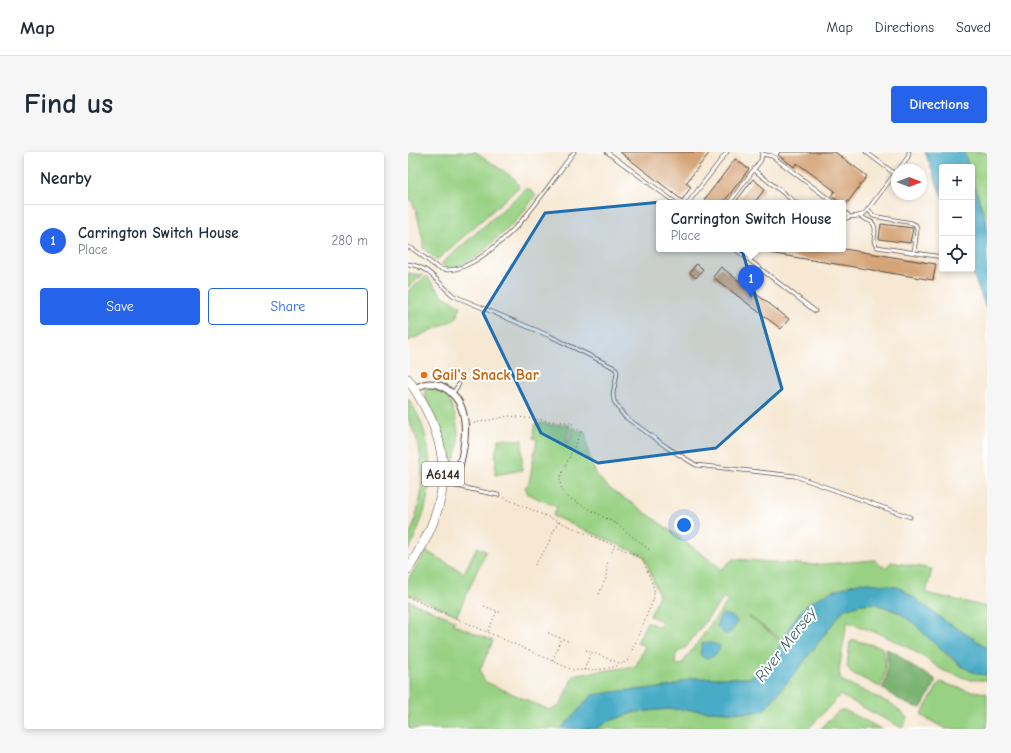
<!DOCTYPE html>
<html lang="en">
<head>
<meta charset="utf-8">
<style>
	body { margin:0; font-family:"Comic Neue",sans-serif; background:#f6f6f7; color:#1f2937 }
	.controls { position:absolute; right:12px; top:12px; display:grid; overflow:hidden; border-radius:4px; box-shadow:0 2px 6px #0003 }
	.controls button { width:36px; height:36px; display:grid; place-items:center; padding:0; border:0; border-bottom:1px solid #e0e1e3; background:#fff; color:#1f2937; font:20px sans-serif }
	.compass { position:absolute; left:483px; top:12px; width:36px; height:36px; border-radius:50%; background:#fff; box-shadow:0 2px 6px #0003; rotate:90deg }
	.you { position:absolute; left:276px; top:373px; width:14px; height:14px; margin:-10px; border:3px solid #fff; border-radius:50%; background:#1a73e8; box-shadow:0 0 0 6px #1a73e833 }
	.badge { display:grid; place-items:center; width:26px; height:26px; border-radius:50%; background:#2563eb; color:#fff; font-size:13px; font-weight:700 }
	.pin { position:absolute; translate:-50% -33px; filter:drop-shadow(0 1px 2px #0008) }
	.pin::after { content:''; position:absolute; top:21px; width:14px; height:12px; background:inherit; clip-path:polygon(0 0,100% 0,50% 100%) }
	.popup { position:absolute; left:248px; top:48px; width:190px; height:52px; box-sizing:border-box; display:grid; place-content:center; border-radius:4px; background:#fff; filter:drop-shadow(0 1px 3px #0005); font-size:13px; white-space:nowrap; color:#747a83 }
	.popup b { font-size:15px; color:#1f2937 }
	.popup::after { content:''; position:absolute; left:50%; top:100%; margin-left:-8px; border:8px solid transparent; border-top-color:#fff }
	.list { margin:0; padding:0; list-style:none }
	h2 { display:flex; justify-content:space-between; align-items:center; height:52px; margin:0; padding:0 16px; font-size:17px }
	h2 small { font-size:13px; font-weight:400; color:#747a83 }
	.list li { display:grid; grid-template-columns:26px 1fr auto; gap:12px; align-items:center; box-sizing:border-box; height:72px; padding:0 16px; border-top:1px solid #e0e1e3 }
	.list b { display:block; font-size:15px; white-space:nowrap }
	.list p { margin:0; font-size:13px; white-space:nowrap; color:#747a83 }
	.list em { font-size:13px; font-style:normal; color:#747a83 }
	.actions { display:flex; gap:8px; padding:12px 16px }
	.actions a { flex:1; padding:9px 0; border:1px solid #2563eb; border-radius:4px; text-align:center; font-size:14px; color:#2563eb }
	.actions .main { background:#2563eb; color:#fff }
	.icon { flex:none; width:22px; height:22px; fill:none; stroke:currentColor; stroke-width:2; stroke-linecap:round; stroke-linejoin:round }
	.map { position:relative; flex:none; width:579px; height:577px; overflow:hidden; border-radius:4px }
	header { display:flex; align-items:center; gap:24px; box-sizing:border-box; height:56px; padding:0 20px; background:#fff; border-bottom:1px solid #e0e1e3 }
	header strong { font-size:19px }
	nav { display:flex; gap:22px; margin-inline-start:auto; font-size:14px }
	.intro { display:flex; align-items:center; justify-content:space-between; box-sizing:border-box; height:96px; padding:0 24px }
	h1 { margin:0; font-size:28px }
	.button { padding:10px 18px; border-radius:4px; background:#2563eb; color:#fff; font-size:14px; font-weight:700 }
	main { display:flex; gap:24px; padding:0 24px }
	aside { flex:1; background:#fff; border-radius:4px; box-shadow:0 2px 6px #0003 }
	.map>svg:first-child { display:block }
</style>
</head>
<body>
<header>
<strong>Map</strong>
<nav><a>Map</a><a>Directions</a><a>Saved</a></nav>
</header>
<div class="intro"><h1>Find us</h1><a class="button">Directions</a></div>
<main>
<aside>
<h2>Nearby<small></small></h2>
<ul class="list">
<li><span class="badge">1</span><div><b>Carrington Switch House</b><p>Place</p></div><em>280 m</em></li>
</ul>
<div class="actions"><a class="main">Save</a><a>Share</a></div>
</aside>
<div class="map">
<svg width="579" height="577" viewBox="0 0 579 577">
	<rect width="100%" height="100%" fill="#fff"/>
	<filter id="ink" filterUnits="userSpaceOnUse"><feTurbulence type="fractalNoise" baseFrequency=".025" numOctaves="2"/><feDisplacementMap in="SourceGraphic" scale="8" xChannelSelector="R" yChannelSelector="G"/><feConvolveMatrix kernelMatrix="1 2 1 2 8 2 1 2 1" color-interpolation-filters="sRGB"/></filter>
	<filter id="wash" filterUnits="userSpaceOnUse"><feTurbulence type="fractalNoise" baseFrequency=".012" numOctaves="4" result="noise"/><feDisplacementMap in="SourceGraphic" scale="16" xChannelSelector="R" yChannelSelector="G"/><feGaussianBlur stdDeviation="0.9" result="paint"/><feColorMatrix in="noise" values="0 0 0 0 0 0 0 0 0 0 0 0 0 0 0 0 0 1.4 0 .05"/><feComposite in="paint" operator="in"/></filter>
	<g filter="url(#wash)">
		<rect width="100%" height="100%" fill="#f6e8d3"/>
		<path fill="#98d184" stroke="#6a7e51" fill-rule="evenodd" d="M0,0H68L107,27L111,35L29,108L15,96V87L8,58L0,43Z
			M555,0H579V73L564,26V15H560Z
			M119,36L128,43L109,68L70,104L52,114L39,116L33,112Z
			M0,121L15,123L0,135Z
			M19,124L28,136L37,145L53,154L48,167L0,189V139Z
			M24,235C26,235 29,235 30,236C45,244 52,278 50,293C49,303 44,313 40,323L39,306L34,281L29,269L17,244V238Z
			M0,246C27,285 28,337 9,379C6,386 4,393 0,399V386L6,372L13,343L14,318L11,293L0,266Z
			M133,271L143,273H162L158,290H160L165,275L172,280H178C178,295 181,308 188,321C198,337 213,344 228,354C257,374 285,396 314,417L325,407L404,413L467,408L473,414L479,415L483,410L524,417L518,441L579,455V496L566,487L537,469L505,445L490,435L394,458L374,488L340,464L373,489L372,494L353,519L341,526H283L267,533L252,536L184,543L153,577H0V449L47,468L45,472L85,489L72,518L76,529L141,558L152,554L165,524L172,521L174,522L228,514L237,494L229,491L239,470L251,475L254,469L242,464L251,443L236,404L145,364L149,355L120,342L117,335L121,331L129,287L125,286L127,272H132ZM316,445L320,449L273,513L267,512C267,503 268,499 277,496Z
			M91,287L114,288V318L87,323L88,298Z
			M69,395L78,399L49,463L0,442V427L18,399L56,421Z
			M466,451C482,457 495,461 507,472C528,491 549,521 579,523V528H563L536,519L503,497L475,483L439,470L431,519L433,528L485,553L499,566L494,576L432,543L400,577H188L199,570L227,560L262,557L340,561L356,558L387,521L436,457L452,452Z
			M445,488L473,495C480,504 478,525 472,535L444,521L439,515L442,490Z
			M532,530L557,538L579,541V577H538L514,564V561Z
			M436,558L474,577H412L431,559Z"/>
		<path fill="#7ab372" stroke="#5a6e48" d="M478,497L487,500L505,515L527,527V532L513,556C498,554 486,544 474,536C481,525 480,509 478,497Z"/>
		<path fill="#46abc6" stroke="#406a72" d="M517,0H556L561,15H534V45Z
			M564,25L579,73V158L563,117H564Z
			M453,430L490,435L505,445L537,469L566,487L579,496V523L569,522L555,515L519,485L507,472L490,460L466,451L453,452L436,457L387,521L356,558L340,561L262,557L227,560L199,570L188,577H153L184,543L219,538L252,536L267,533L283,526H341L353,519L372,494L373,489C380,479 386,466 394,458C409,442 433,436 453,430Z
			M314,462C321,463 326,464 329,470C326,477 324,482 316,482L309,474L310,468Z
			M299,490L311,493L312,495C308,504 305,506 296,506L292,503L294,491Z"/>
		<g id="blocks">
			<path fill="#d5a579" d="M212,0H302L278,31L283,35L274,48Z
				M372,0H427L459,24L437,54L435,51H433L423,44L427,39L389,11L386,15L370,3Z
				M327,7L341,17L315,51H300L296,48Z
				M345,27L357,37L346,51H327Z
				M473,72L505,76L502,91L471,87Z
				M362,97H436L528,112L525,128L361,101Z
				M288,112L295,117L288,126L282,121Z
				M313,115L381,167L373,177L305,125Z"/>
		</g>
	</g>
	<g filter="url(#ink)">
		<use href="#blocks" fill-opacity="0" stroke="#574639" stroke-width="1"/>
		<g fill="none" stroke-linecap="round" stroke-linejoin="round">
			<defs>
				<path id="service" d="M199,0L268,51
					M458,0L487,22
					M354,2L364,4L426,51
					M346,18L388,51
					M490,18L500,5L501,0
					M280,51L319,0
					M321,51L353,8L354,0
					M460,57L465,64L504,71L508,73L509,78L506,100
					M435,58L442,65
					M452,64C456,68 464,68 466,73C470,81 462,88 469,95L534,105
					M435,68C442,62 450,67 457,61L489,19
					M0,95L5,97L30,116C58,128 106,79 122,59C137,40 151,20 166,0
					M327,97L407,159
					M337,105L343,97
					M0,112C23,115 29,131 46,144L142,184L203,214L208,217L209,221L205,242L206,249L216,264L260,296L288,313L387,324L502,365
					M45,241L51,232
					M43,333L90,343"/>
				<path id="minor" d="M7,237C15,231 24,230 33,234C63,248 59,285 52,312C50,317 50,326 46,330C43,333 39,332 35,330"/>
				<path id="primary" d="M0,227C48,296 46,347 0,417"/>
			</defs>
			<use href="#service" stroke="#574639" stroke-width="4.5"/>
			<use href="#minor" stroke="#574639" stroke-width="8"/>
			<use href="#primary" stroke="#574639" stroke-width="10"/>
			<path stroke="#574639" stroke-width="1" stroke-dasharray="1 3" stroke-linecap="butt" d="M62,272L101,264L152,270H163L173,280L152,326C152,335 154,340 161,346L210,373L243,399
				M127,413L137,398L150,370
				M191,442L198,426L199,412L206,395
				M0,445L165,518C180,519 208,518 220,508L246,446V437L235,408L230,404L94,345
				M76,454L94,461
				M80,479L89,459
				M140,481L160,489
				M178,498L182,500
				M145,508L153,486
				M176,518L183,500L214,512"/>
			<use href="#service" stroke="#fff" stroke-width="3"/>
			<use href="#minor" stroke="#fff" stroke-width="6"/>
			<use href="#primary" stroke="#fff" stroke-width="9"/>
		</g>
	</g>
	<path fill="#1f6fb2" fill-opacity="0.2" stroke="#1f6fb2" stroke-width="3" stroke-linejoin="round" d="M264,49L335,101L374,237L308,296L190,311L133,281L75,161L137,61Z"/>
	<circle fill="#e8710a" stroke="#fff" stroke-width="1.5" cx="16" cy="223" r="4"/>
	<g text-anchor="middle" stroke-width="4" stroke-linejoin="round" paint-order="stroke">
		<rect fill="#fff" stroke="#766a62" stroke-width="1" x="14" y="310" width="42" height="24" rx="3"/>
		<g font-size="14" font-weight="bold" fill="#3b2a1e">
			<text x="35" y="327">A6144</text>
		</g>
		<g font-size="15" font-weight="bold" fill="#c56008" stroke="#fff" text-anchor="start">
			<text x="24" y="228">Gail's Snack Bar</text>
		</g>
		<g font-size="16" font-style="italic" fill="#3f5e61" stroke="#fff">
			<text transform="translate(377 492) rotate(-52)" y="6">River Mersey</text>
		</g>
	</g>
</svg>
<div class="controls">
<button>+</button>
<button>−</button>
<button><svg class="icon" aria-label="locate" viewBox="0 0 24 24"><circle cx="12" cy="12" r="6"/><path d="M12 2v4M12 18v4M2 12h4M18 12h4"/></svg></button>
</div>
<svg class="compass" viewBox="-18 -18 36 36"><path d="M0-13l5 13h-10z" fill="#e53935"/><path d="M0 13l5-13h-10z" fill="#747a83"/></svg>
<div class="you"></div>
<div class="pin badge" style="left:343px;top:146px">1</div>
<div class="popup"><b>Carrington Switch House</b>Place</div>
</div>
</main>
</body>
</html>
